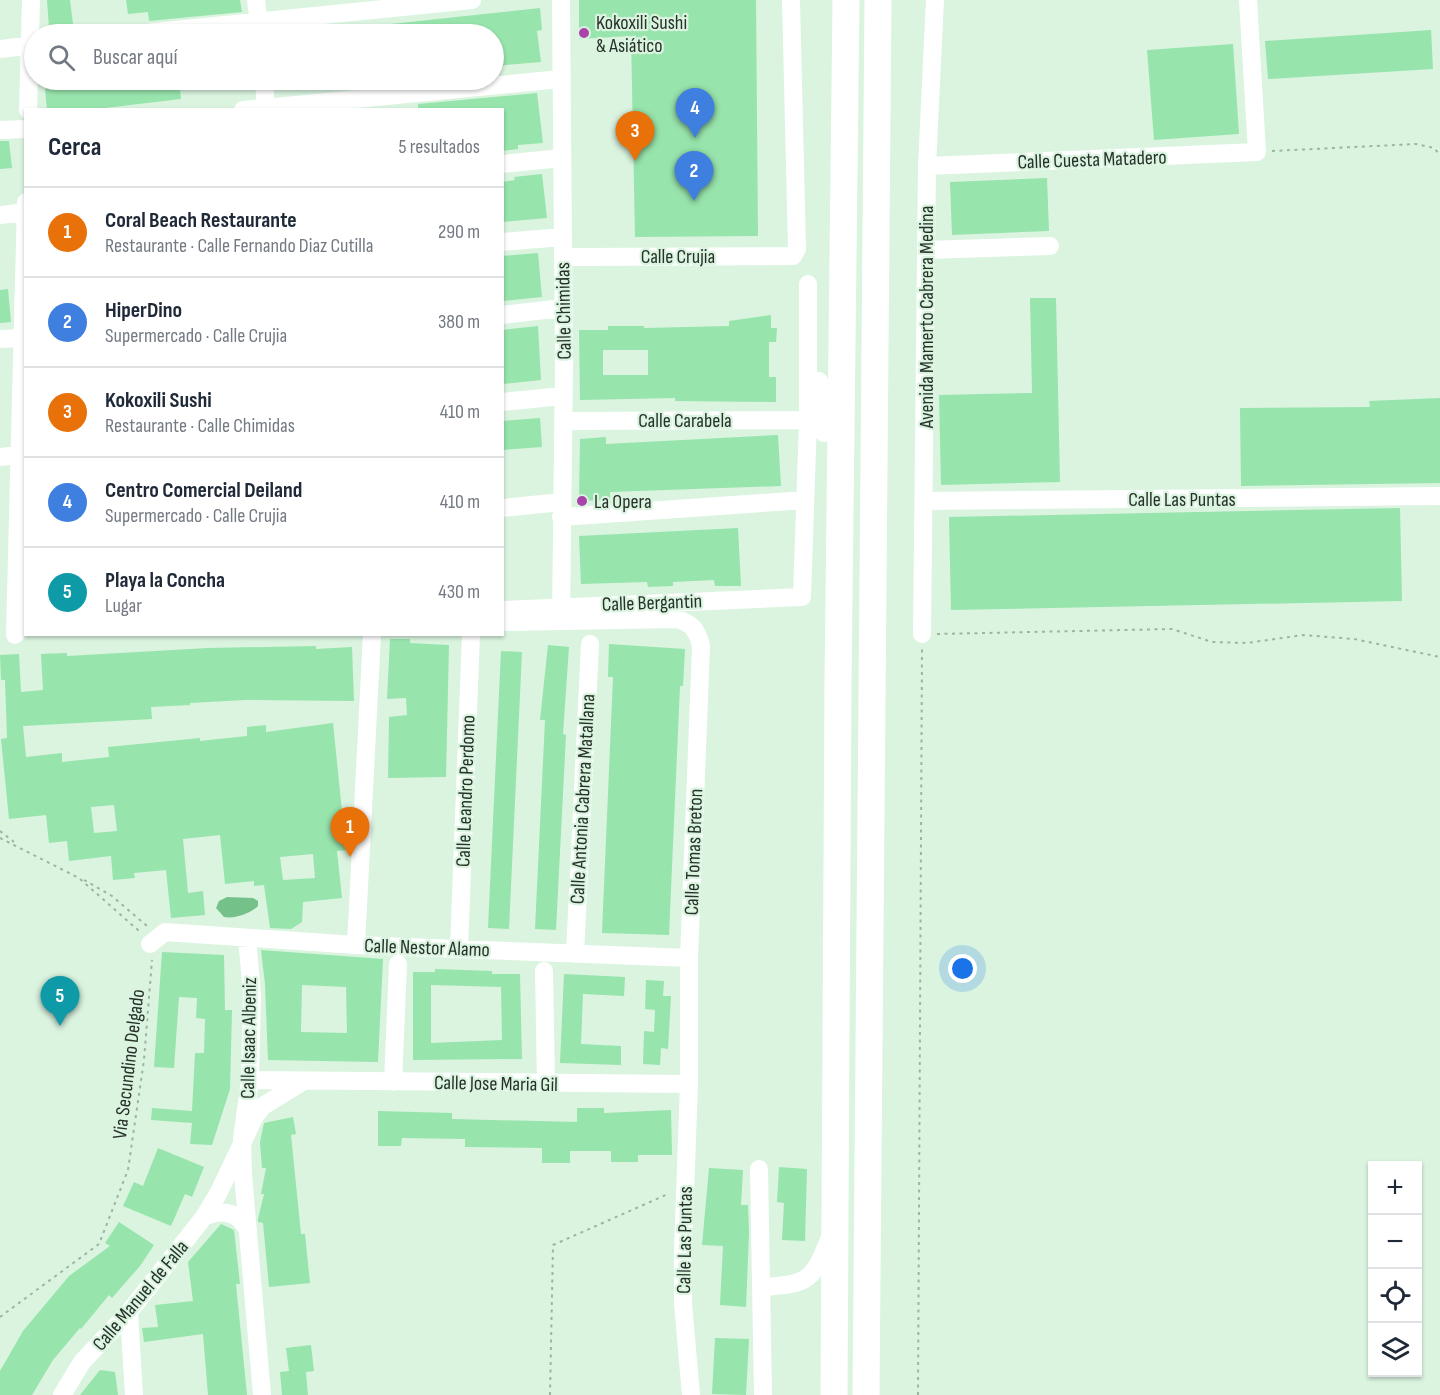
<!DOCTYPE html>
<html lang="es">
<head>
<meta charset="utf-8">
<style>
	body { margin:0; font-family:"Sofia Sans Condensed",sans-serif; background:#f6f6f7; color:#1f2937 }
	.controls { position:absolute; right:18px; bottom:18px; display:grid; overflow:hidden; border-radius:0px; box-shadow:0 2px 4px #0004 }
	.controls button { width:54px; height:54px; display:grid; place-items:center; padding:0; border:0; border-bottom:2px solid #e0e1e3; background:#fff; color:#1f2937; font:30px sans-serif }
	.you { position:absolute; left:963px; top:969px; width:21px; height:21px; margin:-15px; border:4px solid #fff; border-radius:50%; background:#1a73e8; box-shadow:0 0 0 9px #1a73e833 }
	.badge { display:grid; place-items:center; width:39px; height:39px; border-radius:50%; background:#1a73e8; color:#fff; font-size:20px; font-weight:700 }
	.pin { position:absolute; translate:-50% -50px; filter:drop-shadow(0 2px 3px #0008) }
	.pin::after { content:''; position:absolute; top:32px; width:21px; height:18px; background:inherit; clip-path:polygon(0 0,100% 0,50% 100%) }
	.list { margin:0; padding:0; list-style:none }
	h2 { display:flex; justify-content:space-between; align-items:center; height:78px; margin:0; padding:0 24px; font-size:26px }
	h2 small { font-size:20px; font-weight:400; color:#747a83 }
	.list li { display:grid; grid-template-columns:39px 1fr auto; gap:18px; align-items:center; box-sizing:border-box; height:90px; padding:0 24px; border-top:2px solid #e0e1e3 }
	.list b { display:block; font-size:22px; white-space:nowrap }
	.list p { margin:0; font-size:20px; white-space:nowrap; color:#747a83 }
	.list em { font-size:20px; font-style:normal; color:#747a83 }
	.icon { flex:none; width:33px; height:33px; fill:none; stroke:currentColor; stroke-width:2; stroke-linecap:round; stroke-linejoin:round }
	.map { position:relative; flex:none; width:1440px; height:1395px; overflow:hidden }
	.search { position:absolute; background:#fff; box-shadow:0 2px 4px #0004; left:24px; top:24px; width:480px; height:66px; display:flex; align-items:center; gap:15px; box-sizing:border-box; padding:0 21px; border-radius:33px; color:#747a83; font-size:22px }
	.panel { position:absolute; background:#fff; box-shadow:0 2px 4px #0004; left:24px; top:108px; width:480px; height:528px; border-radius:0px }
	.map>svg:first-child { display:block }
</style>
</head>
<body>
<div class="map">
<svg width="1440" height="1395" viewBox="0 0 1440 1395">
	<rect width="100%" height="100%" fill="#daf4e0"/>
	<path fill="#75c18a" d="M227,897L253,898L258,901V906C250,914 234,919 224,917L216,908L219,901Z"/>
	<path fill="#97e4ac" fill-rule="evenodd" d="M47,0H70L73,24L49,27Z
		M126,0H240L242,12L149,21L148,12L128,14Z
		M579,0H756L758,236L635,237L631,36L579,39Z
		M540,8L542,30L537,31L541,62L494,66V34H363V27Z
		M1431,30L1433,69L1268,79L1265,41Z
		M1233,44L1239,134L1154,140L1147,50Z
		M48,80H110V82L179,80L181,99L105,108L47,110L45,89L49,88Z
		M537,93L543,143L518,145V149L502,151V110H418V104Z
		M0,141H9L12,168L0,169Z
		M542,174L547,218L502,222V182L515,180L514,177Z
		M1047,178L1049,231L952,235L950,182Z
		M538,253L542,297L502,301V256Z
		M8,289L11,322L0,323V290Z
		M1030,298H1056L1060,482L941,485L939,395L1032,393Z
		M771,315V328H777L776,342H769V377H776V402L675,401V398L580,400L579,330H608V326H644V328L729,326V321ZM603,350H648V375H603Z
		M538,326L541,380L502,384V330Z
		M1440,398V483L1241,486L1240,408L1370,407L1369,401Z
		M540,418L542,447L502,450V421Z
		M778,435L781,486L610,492V500L579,501L580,439L606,437V444Z
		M1400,508L1402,601L951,610L949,517Z
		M738,528L741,586H715L714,580L673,582V586L648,587L647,582L581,584L579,536Z
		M390,639H410V643L449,645L446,777L388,778L389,717L407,715L406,698L387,699Z
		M609,644L685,649L683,686H680L669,935L602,933L613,677H608Z
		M548,645L569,647L563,734L566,735L556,930L535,929L545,720H540Z
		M316,646V649L352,647L354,701L245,700L190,703V705L151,707L152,719L23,726L26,757L62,753V762L109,757L108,747L200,738V741L247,736V727L266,725V732L333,723L346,850L337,851L342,898L303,902L302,922L291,929L270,928L264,885L254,886V881L225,884L220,835L183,839L188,893L203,891L205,915L171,918L166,870L134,873L135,878L113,880L111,856L69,861L67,841L49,843L46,815L9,819L1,739L7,738L5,680H1L0,655L19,654L21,692L43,690L41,654L67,653V656L208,648ZM114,805L117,831L94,833L91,807ZM313,854L315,878L283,880L280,857Z
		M501,651L522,652L509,929L488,928Z
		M261,950L383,959L378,1062L268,1060L265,984ZM302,985L346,987L347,1033L301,1032Z
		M162,952L224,955L225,1010H232L230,1089L212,1145L190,1144L192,1123L151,1120L152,1108L192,1111L195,1053H204L205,1019L196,1018L197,998L179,997L174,1068L154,1067Z
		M435,969L492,971V974H520L522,1059L413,1060V972H435ZM431,985L501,987L502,1040L431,1043Z
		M564,974L625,977L624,996L583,994L581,1044L621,1046V1065L560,1063Z
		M646,980L664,981L663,996H671L668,1049L661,1048L660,1065L643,1064L644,1031L654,1032L655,1010L645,1009Z
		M577,1108H604V1113L671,1110L672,1155H638V1162H611V1151H570V1163H542V1148L465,1147V1139L402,1138L401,1146H378V1111L452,1113V1119L577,1122Z
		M293,1117L296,1134L291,1135L301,1234H305L310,1283L269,1287L263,1223L258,1222V1219L264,1194H261L266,1168H262L260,1142L264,1123Z
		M158,1148L204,1167L192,1197L185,1194L171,1226L123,1206L134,1182L143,1186Z
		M779,1167L807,1169L805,1241L782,1240L784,1203L777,1202Z
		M709,1168L743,1170L741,1205H748L749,1233L746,1307L720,1305L723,1246L702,1245Z
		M119,1222L154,1245L140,1266L112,1298L109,1295L81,1329L80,1328L53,1360L32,1395H0V1371L23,1331L69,1276L110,1246L105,1243Z
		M221,1224L234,1230L240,1284H236L247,1395H208L203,1334L144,1342L142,1328L158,1327L155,1305L193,1301L188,1262Z
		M715,1338L749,1339L746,1395L712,1394Z
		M311,1345L314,1371L306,1372L308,1395H282L280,1372L289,1371L286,1348Z
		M100,1370L115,1372L118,1395H80Z"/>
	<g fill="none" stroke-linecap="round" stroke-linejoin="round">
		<path stroke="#9fb3a3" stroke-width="2" stroke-dasharray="3 4.5" stroke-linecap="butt" d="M1272,151L1416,144L1434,148L1440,155
			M937,634L1172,629L1212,642L1247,643L1303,635L1354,639L1440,657
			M0,831L14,842
			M0,838L79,878L139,931
			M84,880L112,896L147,926
			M0,1317L99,1244L128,1170L144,1060L152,960
			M550,1395L553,1245L668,1194
			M918,1395L922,649"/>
		<path stroke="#fff" stroke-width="18" d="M256,0L260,33
			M561,0L564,367L561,621
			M791,0L797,249L793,256
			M136,34L472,0
			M0,49L34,45
			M264,80L266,110
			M28,110L31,0
			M243,110L561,79
			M0,130L26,129
			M502,164L562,158
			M927,166L1257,152L1248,0
			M0,215L26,212
			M502,242L563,237
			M926,250L1050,246
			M563,257L793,256
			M502,315L563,308
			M0,339L22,338
			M819,381L824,433
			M502,402L563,396
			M563,421L808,420
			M0,457L26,454
			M924,501L1440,496
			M502,508L562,502
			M561,517L805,500
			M502,610L802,597L808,420V284
			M502,622L677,619C693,624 697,630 701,646L689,958V1084L683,1250V1304L691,1395
			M922,634L927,166L935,0
			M15,635L26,202
			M247,938L252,994L250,1080L242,1139L243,1175L262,1395
			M150,944L165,932L356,945L689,958
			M356,945L372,634
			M459,948L471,634
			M575,954L590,644
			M544,971L546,1083
			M250,1080L689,1084
			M393,1082L398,964
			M759,1169L763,1395
			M204,1217C221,1209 239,1211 248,1231
			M763,1287C810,1284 813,1280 830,1237
			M129,1312L134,1395
			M62,1395L82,1362L129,1312L204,1217L218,1194L255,1116L263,1106L302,1082"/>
		<path stroke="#fff" stroke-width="27" d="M834,1395L838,683L846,0
			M866,1395L878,0"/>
	</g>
	<g fill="#ab44a8" stroke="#daf4e0" stroke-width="2">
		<circle cx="584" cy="33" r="6"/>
		<circle cx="582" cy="501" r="6"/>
	</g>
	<g text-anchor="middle" stroke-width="4.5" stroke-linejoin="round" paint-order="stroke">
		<g font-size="20" fill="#273129" stroke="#daf4e0" text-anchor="start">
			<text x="596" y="29">Kokoxili Sushi<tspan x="596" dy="23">&amp; Asiático</tspan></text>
			<text x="594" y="508">La Opera</text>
		</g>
		<g font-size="20" fill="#273129" stroke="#daf4e0">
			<text transform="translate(1092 159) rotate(-2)" y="7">Calle Cuesta Matadero</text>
			<text x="678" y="263">Calle Crujia</text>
			<text transform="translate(563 311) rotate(-91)" y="7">Calle Chimidas</text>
			<text transform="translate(926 317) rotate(-90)" y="7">Avenida Mamerto Cabrera Medina</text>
			<text x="685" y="427">Calle Carabela</text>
			<text x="1182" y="506">Calle Las Puntas</text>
			<text transform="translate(652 602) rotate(-2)" y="7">Calle Bergantin</text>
			<text transform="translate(465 791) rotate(-88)" y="7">Calle Leandro Perdomo</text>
			<text transform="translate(582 799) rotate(-87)" y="7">Calle Antonia Cabrera Matallana</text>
			<text transform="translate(693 852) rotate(-88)" y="7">Calle Tomas Breton</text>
			<text transform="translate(427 947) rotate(2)" y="7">Calle Nestor Alamo</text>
			<text transform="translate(248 1038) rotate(-89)" y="7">Calle Isaac Albeniz</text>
			<text transform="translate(128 1064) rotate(-83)" y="7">Via Secundino Delgado</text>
			<text transform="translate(496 1083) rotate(1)" y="7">Calle Jose Maria Gil</text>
			<text transform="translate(684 1240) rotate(-89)" y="7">Calle Las Puntas</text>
			<text transform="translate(140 1295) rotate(-50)" y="7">Calle Manuel de Falla</text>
		</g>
	</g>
</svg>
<div class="controls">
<button>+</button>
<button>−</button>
<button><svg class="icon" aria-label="locate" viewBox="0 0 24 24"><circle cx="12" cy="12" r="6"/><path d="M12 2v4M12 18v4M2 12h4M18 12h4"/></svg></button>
<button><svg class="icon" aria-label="layers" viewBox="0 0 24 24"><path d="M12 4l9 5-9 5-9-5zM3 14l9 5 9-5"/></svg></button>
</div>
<div class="you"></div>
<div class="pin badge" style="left:350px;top:857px;background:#e8710a">1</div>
<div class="pin badge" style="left:694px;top:201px;background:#3f7fe0">2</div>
<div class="pin badge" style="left:635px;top:161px;background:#e8710a">3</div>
<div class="pin badge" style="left:695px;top:138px;background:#3f7fe0">4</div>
<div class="pin badge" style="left:60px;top:1026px;background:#0f9aa8">5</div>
<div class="search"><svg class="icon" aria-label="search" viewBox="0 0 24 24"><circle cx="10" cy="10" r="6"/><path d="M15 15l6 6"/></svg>Buscar aquí</div>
<section class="panel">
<h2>Cerca<small>5 resultados</small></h2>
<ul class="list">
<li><span class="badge" style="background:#e8710a">1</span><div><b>Coral Beach Restaurante</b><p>Restaurante · Calle Fernando Diaz Cutilla</p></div><em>290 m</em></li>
<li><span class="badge" style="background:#3f7fe0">2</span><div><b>HiperDino</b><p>Supermercado · Calle Crujia</p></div><em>380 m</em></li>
<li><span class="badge" style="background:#e8710a">3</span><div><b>Kokoxili Sushi</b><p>Restaurante · Calle Chimidas</p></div><em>410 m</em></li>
<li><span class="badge" style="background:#3f7fe0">4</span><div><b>Centro Comercial Deiland</b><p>Supermercado · Calle Crujia</p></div><em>410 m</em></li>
<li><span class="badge" style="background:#0f9aa8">5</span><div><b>Playa la Concha</b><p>Lugar</p></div><em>430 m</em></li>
</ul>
</section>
</div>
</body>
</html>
